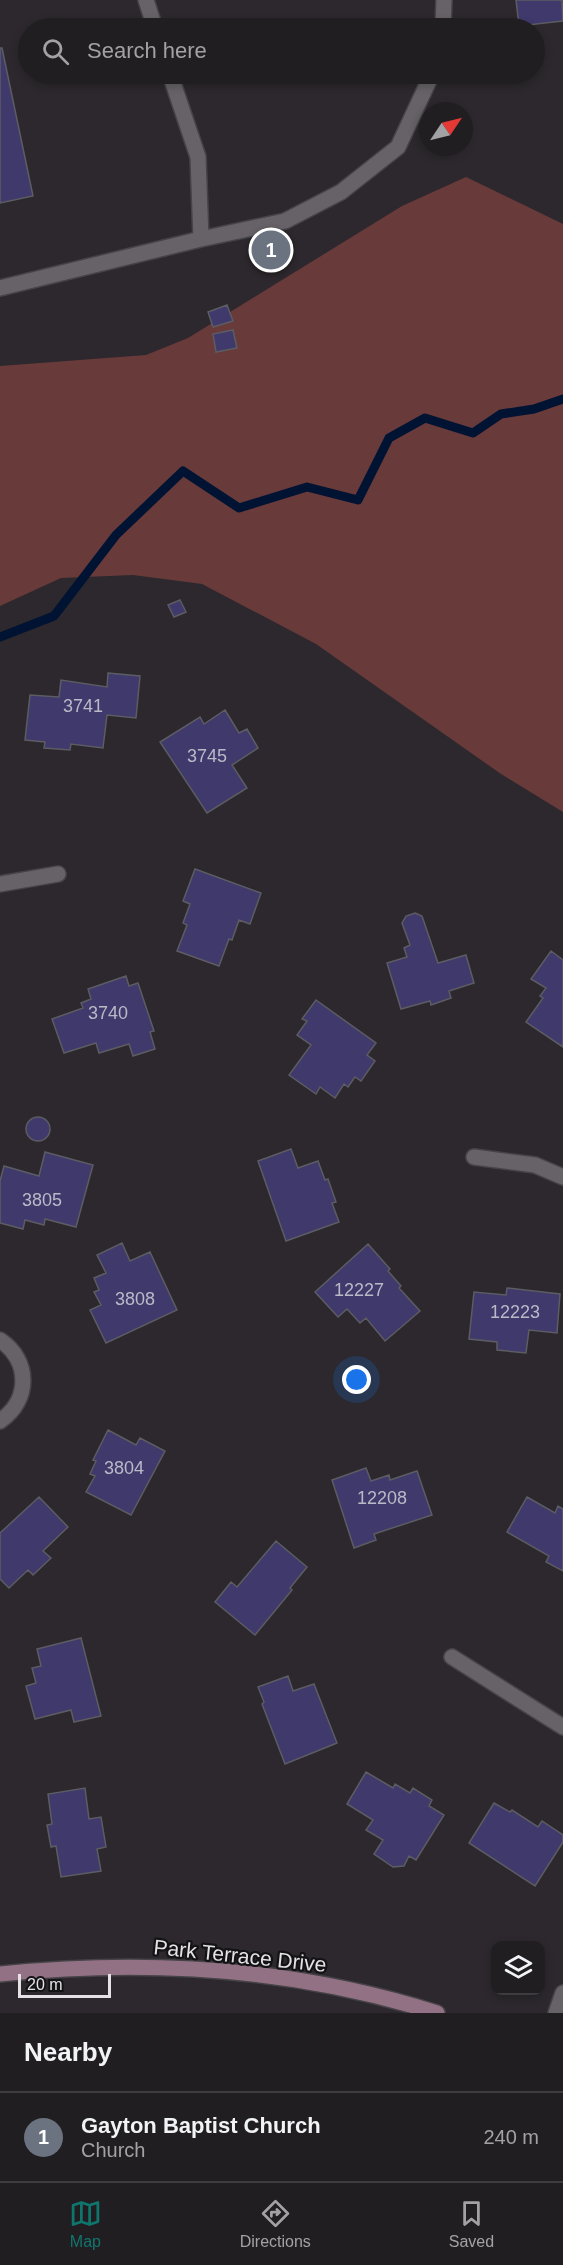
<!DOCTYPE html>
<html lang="en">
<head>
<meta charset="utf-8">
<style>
	body { margin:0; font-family:Arial,sans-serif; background:#29272a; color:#f1f3f6 }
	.controls { position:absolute; right:18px; bottom:18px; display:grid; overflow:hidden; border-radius:12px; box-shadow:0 3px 9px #0003 }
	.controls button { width:54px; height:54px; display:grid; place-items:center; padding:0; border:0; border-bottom:2px solid #3e3c40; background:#211e22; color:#f1f3f6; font:30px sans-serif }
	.compass { position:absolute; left:419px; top:102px; width:54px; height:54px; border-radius:50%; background:#211e22; box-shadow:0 3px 9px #0003; rotate:55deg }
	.scale { position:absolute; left:18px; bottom:15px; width:93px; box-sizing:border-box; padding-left:6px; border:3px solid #e4e2e5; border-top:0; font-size:16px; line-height:21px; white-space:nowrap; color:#e4e2e5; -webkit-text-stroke:4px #131214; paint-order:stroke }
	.you { position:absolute; left:357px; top:1380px; width:21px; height:21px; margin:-15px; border:4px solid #fff; border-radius:50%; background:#1a73e8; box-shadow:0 0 0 9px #1a73e833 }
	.badge { display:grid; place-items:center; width:39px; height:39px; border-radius:50%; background:#0f766e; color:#fff; font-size:20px; font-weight:700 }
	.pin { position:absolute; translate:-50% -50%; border:3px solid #fff; box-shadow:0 2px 6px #0006 }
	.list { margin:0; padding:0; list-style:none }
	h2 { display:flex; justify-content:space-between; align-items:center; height:78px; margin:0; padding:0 24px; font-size:26px }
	h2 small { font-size:20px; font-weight:400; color:#a2a2a5 }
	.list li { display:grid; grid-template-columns:39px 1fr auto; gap:18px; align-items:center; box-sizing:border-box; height:90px; padding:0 24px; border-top:2px solid #3e3c40 }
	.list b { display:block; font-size:22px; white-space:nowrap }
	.list p { margin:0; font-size:20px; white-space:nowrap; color:#a2a2a5 }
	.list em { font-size:20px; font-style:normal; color:#a2a2a5 }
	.icon { flex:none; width:33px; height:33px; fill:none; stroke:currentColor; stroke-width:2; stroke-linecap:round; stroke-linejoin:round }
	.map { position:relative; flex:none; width:563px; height:2013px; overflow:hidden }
	.search { position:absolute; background:#211e22; box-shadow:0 3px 9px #0003; left:18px; right:18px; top:18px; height:66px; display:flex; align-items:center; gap:15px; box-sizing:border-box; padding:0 21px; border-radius:33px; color:#a2a2a5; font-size:22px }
	.sheet { height:168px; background:#211e22 }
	nav { display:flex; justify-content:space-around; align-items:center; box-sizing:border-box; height:84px; border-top:2px solid #3e3c40; background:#211e22; font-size:16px; color:#a2a2a5 }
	nav a { display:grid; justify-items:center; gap:3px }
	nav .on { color:#0f766e }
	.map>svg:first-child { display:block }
</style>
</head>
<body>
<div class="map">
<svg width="563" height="2013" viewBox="0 0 563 2013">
	<rect width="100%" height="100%" fill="#2c282d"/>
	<path fill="#683a3a" d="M466,177L563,224V812L501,774L316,644L202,584L133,575L61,578L0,606V366L146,355L188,338L402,206Z"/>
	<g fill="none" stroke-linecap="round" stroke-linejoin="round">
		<path stroke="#001332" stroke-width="9" d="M0,637L54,616L116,535L183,471L239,508L307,487L358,500L389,438L425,418L473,433L501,414L534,409L563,399"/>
	</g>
	<path fill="#40396c" stroke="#5c5c62" stroke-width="1.5" d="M516,0H562L563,21L519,26Z
		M0,48H2L33,196L0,203Z
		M227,305L233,321L213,327L208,312Z
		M233,330L237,348L216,352L213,334Z
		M180,600L186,612L174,617L168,605Z
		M108,673L140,676L136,718L107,715L103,748L71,744L70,750L44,748L45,742L25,740L30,695L59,697L61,680L107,687Z
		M225,710L239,733L247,729L258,748L232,765L247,788L207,813L160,742L200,717L204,724Z
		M195,869L261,893L250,924L239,920L232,940L229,939L219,966L177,951L187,925L183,923L190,904L183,901Z
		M415,913L422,916L438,963L466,955L474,983L449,991L451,998L431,1005L430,1001L401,1009L387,963L407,957L404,948L410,945L402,923L406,916Z
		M551,951L563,960V1047L526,1022L543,998L540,996L546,988L531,979Z
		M126,976L129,986L138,983L154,1031L150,1032L155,1049L133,1056L129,1044L99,1053L96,1043L64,1053L52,1019L83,1008L81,1003L91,999L88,989Z
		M316,1000L376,1043L367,1055L375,1061L361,1081L355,1077L348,1087L344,1084L335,1098L320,1087L316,1094L289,1075L311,1045L297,1035L307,1021L302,1019Z
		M26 1129a12 12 0 1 1 24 0a12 12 0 1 1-24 0Z
		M291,1149L298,1168L318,1161L325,1180L328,1179L336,1202L332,1203L339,1222L286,1241L258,1161Z
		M45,1152L93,1165L76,1227L45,1219L44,1225L25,1220L23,1229L0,1223V1181L4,1166L39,1176Z
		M122,1243L130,1261L150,1252L177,1310L106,1343L90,1310L101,1305L94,1292L99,1290L94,1278L106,1273L97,1255Z
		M368,1244L390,1269L388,1271L401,1286L399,1288L420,1311L385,1341L366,1318L360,1323L347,1309L338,1317L315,1292Z
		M507,1288L560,1294L557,1333L529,1330L526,1353L497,1350V1342L469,1339L474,1292L506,1295Z
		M108,1430L136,1445L140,1438L165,1451L131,1515L86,1492L95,1476L90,1474L96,1461L93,1460Z
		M366,1468L371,1481L389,1475L390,1480L417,1471L432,1515L374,1534L376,1540L354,1548L332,1480Z
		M39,1497L68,1527L43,1551L51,1558L33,1575L28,1570L9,1588L0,1579V1533Z
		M527,1497L555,1513L558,1506L563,1509V1571L546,1562L549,1556L507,1532Z
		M276,1541L307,1567L290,1588L292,1590L255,1635L215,1602L231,1582L237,1587Z
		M81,1638L101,1716L74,1722L71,1710L35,1719L26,1686L36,1683L32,1668L41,1666L37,1649Z
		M288,1676L293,1691L314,1684L337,1743L285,1764L262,1704L264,1702L258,1687Z
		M366,1772L393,1788L395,1784L410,1793L413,1788L432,1800L429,1806L444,1815L416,1860L409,1856L404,1866L393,1867L374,1854L383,1840L366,1830L373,1820L347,1804Z
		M85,1788L89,1819L101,1817L106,1847L97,1849L101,1871L61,1877L56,1846L51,1847L47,1825L52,1824L48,1794Z
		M494,1803L510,1812L512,1810L538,1827L542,1821L563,1835V1842L535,1886L469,1843Z"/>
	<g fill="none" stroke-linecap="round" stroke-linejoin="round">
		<defs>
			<path id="lane" d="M146,0L155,28
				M443,28L444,0
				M201,239L285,221L341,192L398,147L432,74
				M0,288L201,239L198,157L170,74"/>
			<path id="street" d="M0,884L58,874
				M474,1157L535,1165L563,1177
				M0,1340C30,1360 31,1400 0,1421
				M452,1657L563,1727
				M556,2013L563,1993"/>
			<path id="secondary" d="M0,1974C146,1959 296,1968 437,2013"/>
		</defs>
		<use href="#lane" stroke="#464347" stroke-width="18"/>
		<use href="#street" stroke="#464347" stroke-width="18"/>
		<use href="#secondary" stroke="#464347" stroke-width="18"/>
		<use href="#lane" stroke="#666267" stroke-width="15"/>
		<use href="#street" stroke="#666267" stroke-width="15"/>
		<use href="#secondary" stroke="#937184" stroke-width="15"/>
	</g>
	<g text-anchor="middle" stroke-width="4.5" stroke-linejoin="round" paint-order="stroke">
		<g font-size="18" fill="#bbb8c7">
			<text x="83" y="712">3741</text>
			<text x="207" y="762">3745</text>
			<text x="108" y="1019">3740</text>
			<text x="42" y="1206">3805</text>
			<text x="359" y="1296">12227</text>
			<text x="135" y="1305">3808</text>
			<text x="515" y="1318">12223</text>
			<text x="124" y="1474">3804</text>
			<text x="382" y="1504">12208</text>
		</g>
		<g font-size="21" fill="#e4e2e5" stroke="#131214">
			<text transform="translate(240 1956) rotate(6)" y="7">Park Terrace Drive</text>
		</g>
	</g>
</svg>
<div class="controls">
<button><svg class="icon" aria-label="layers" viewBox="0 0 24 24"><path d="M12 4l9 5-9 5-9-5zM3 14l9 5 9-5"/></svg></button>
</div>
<svg class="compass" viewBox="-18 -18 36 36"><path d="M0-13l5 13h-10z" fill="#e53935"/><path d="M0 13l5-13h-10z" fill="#a2a2a5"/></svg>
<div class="scale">20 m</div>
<div class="you"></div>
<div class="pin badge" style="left:271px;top:250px;background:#6b7280">1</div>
<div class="search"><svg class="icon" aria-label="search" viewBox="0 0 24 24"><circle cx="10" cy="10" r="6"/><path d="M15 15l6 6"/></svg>Search here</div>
</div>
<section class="sheet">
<h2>Nearby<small></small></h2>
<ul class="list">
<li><span class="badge" style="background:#6b7280">1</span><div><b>Gayton Baptist Church</b><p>Church</p></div><em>240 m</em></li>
</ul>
</section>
<nav>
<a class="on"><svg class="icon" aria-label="map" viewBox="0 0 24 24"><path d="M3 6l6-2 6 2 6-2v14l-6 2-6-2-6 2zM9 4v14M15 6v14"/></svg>Map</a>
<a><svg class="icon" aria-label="directions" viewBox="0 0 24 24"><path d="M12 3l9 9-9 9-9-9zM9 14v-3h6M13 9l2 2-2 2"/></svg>Directions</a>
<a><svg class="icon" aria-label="saved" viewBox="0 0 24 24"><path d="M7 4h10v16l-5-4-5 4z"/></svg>Saved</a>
</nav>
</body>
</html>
